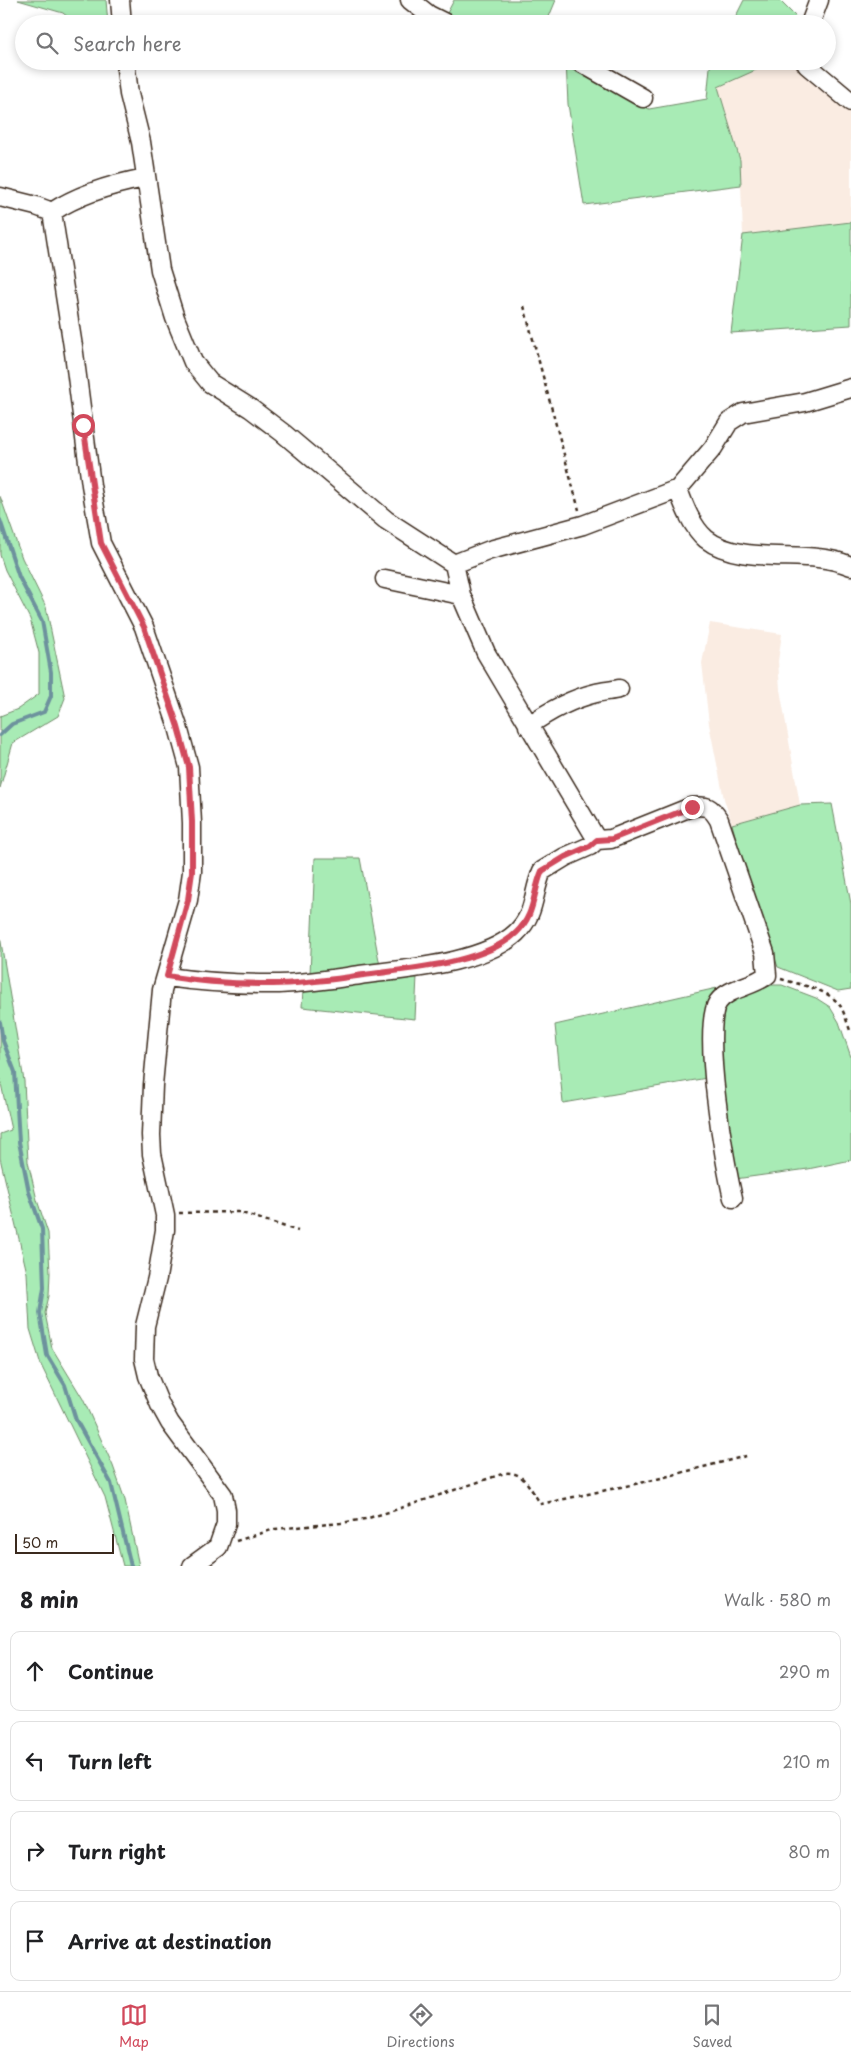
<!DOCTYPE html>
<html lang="en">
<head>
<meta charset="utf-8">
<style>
	body { margin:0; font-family:"Playpen Sans",sans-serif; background:#f6f6f6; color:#202124 }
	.scale { position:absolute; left:15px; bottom:12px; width:99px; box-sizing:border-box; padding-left:5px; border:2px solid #3b2a1e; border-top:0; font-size:14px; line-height:18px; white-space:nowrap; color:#3b2a1e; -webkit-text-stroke:4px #fff; paint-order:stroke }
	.stop { position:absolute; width:15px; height:15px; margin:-11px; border:4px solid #d1495b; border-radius:50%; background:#fff }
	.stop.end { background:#d1495b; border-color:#fff; box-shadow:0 1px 5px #0008 }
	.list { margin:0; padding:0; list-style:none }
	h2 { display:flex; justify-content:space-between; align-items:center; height:65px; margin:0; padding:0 20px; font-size:21px }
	h2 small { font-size:16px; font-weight:400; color:#757577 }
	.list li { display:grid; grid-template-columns:32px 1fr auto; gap:15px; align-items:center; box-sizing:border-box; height:80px; margin:0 10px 10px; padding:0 10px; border:1px solid #e0e0e0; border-radius:10px }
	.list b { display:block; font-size:19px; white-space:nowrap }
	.list em { font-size:16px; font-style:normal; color:#757577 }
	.icon { flex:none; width:28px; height:28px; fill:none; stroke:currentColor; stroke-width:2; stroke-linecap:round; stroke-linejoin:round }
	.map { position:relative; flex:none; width:851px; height:1566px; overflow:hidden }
	.search { position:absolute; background:#fff; box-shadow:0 2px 8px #0003; left:15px; right:15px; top:15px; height:55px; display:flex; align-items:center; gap:12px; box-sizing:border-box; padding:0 18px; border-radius:28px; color:#757577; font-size:19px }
	.sheet { height:425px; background:#fff }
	nav { display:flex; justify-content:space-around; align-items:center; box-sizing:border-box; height:70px; border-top:1px solid #e0e0e0; background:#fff; font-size:14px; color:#757577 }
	nav a { display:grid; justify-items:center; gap:2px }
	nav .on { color:#d1495b }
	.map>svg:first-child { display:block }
</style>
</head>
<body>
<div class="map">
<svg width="851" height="1566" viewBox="0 0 851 1566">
	<rect width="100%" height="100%" fill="#fff"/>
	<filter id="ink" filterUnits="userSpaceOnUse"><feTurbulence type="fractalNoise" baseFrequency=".02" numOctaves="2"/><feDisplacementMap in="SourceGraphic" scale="10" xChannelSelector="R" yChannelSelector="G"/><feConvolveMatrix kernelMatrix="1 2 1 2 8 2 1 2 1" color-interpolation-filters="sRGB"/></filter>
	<g filter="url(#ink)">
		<path fill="#faece2" d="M776,61H790L851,109V222L743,235L740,160L718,87Z
			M710,623L782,634L778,661L780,689L800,805L732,824L724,799L709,724L702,663Z"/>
		<path fill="#a8ebb5" stroke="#728a6a" d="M18,0H106L108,24H76L63,13Z
			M454,0H556L546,24H471L445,17Z
			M744,0H779L801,22L800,24H732Z
			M566,61L649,109L707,99L710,67L713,61H776L718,87L740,160L741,185L584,205L568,104Z
			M851,222V325L731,333L743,235Z
			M0,496L22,558L46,607L65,698L58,716L13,743L0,788V716L18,709L39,694V653L30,619L5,570L0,555Z
			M832,804L851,904V989L838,991L778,967L748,884L732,824L800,805Z
			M315,858H360L380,966L310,974Z
			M0,936L24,1081L28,1162L37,1200L48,1233L50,1273L49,1296L45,1313L52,1348L83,1399L113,1466L125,1500L139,1566H123L105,1497L41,1365L30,1329L27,1273L0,1158V1134L11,1130L0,1079Z
			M417,976L415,1019L302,1007L303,989Z
			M772,985H782L816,998L830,1007L839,1022L851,1057V1160L808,1169L735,1179L722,1082L719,1032L727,1003Z
			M717,988L711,1001L707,1078L563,1103L555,1025Z"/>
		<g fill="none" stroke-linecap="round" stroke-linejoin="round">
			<path stroke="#6d929d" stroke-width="4" d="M0,520L19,577L42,621L51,672V696L44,712L12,724L0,735
				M0,1022L3,1041L15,1072L19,1142L29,1192L42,1229L44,1288L40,1313L47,1355L65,1385L76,1420L111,1483L131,1566"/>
			<defs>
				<path id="minor" d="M120,0L122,24
					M410,0L429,15L447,24
					M810,24L819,0
					M125,61L129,94L141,142L160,270L175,318L193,362L210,383L250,408L283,433L386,520L454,564L461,595L486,653L597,840
					M578,61L643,98
					M805,61L807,65L851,102
					M0,197L36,206L52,212C79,194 114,184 145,178
					M52,212L74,353L91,485L101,543L144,627L178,727L189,767L192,823V872L188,900L162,990L153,1085L151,1135L152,1154L165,1215V1230L157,1278L145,1326L144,1359L148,1376L160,1405L170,1423L223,1495L226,1510V1524L218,1547L192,1566
					M678,489C684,506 692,527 706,539C734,561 784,554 818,558C829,559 841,562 851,566
					M454,564L490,550L583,525L678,489L713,448L729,422L743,413L805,402L851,388
					M385,579L461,595
					M528,726C549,711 571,699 596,693C603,691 611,691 619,689
					M167,977C201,982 238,984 273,984C302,984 331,979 360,975C404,969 483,964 516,933C536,914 532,894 542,871L565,857L590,846L597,840L611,839L691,807C708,805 711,807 719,820L765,953L767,975C753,987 729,987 718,1002C701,1027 725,1166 733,1198"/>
			</defs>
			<use href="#minor" stroke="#3b2a1e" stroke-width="21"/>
			<path stroke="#3b2a1e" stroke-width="2.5" stroke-dasharray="4 4" stroke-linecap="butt" d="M524,306L579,510
				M781,979C800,985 830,989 841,1007C845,1015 848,1025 851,1033
				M179,1213L239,1212L298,1231
				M236,1541L275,1529L341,1523L365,1519L392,1511L505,1473C525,1471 530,1490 541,1504L649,1481L750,1455"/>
			<use href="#minor" stroke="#fff" stroke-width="18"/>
		</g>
	</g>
	<g fill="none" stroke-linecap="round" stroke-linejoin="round" filter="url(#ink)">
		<path stroke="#d1495b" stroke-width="6" d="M83,425L101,543L144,627L178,727L189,767L192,822V872L188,900L167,976C201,982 238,984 273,984C303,984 334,979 364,975C407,969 484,964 516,933C536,914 532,894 542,871L565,857L590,846L597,840L612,839L692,807"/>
	</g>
</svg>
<div class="scale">50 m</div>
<div class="stop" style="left:83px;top:425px"></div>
<div class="stop end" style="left:692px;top:807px"></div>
<div class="search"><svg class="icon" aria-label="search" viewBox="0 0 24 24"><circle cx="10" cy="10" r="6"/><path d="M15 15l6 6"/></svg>Search here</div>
</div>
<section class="sheet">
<h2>8 min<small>Walk · 580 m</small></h2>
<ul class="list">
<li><svg class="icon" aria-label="ahead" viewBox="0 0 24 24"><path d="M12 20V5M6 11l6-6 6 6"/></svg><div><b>Continue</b></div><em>290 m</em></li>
<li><svg class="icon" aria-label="left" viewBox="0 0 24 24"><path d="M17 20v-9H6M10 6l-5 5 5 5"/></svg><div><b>Turn left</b></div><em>210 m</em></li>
<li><svg class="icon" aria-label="right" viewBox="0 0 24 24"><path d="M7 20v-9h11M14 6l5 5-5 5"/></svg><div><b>Turn right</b></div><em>80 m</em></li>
<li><svg class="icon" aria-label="arrive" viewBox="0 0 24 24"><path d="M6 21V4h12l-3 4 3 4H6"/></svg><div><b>Arrive at destination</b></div></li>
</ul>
</section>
<nav>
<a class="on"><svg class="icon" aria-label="map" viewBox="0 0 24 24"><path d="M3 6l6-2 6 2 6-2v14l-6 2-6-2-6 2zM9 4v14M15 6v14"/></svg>Map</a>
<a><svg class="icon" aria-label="directions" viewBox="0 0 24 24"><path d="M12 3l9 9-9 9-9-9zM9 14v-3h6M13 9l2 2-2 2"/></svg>Directions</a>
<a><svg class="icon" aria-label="saved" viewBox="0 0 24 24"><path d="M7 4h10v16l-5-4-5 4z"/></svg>Saved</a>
</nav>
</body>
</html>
